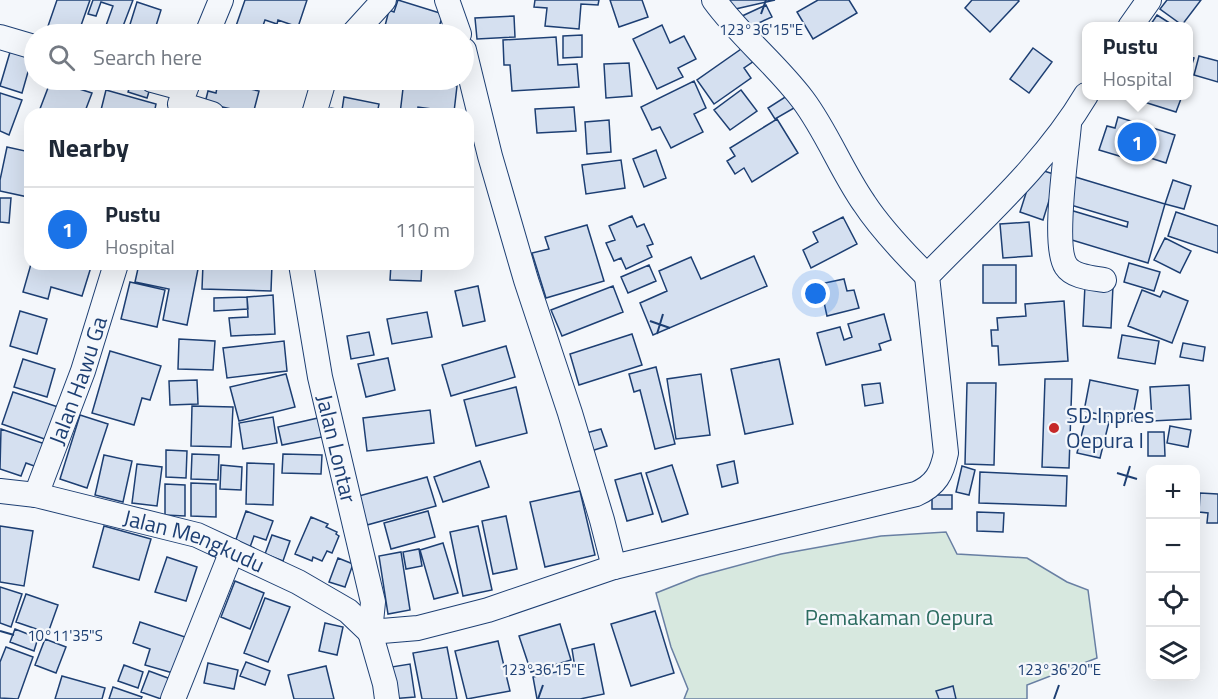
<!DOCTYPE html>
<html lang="en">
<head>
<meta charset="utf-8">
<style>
	body { margin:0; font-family:"Titillium Web",sans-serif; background:#f2f2f3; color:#1f2937 }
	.controls { position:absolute; right:18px; bottom:18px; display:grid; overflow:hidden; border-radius:12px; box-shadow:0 6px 24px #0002 }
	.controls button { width:54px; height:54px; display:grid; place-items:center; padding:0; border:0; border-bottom:2px solid #e0e1e3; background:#fff; color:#1f2937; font:30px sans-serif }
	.you { position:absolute; left:816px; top:294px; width:21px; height:21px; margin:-15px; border:4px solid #fff; border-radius:50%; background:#1a73e8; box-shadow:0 0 0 9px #1a73e833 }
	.badge { display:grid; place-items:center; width:39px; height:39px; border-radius:50%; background:#1a73e8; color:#fff; font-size:20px; font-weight:700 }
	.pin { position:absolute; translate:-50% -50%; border:3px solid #fff; box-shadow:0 2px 6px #0006 }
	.popup { position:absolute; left:1082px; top:22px; width:111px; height:78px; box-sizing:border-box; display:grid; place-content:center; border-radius:12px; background:#fff; filter:drop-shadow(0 2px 4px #0005); font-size:20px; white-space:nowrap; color:#747a83 }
	.popup b { font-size:22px; color:#1f2937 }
	.popup::after { content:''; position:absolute; left:50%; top:100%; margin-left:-12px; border:12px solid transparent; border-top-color:#fff }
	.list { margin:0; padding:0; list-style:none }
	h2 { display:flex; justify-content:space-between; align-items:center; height:78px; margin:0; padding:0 24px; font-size:26px }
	h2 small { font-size:20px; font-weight:400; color:#747a83 }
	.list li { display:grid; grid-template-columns:39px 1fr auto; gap:18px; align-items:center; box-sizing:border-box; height:84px; padding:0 24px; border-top:2px solid #e0e1e3 }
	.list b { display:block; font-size:22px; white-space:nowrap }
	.list p { margin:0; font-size:20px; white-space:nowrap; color:#747a83 }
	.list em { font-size:20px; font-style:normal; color:#747a83 }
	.icon { flex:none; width:33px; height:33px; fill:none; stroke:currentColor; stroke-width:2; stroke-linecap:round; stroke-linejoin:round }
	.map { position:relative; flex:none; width:1218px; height:699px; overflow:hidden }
	.search { position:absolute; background:#fff; box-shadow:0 6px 24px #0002; left:24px; top:24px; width:450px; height:66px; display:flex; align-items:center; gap:15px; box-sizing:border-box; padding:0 21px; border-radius:33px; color:#747a83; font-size:22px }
	.panel { position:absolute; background:#fff; box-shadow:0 6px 24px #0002; left:24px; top:108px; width:450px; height:162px; border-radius:18px }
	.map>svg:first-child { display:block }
</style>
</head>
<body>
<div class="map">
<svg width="1218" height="699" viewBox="0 0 1218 699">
	<rect width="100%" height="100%" fill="#f4f7fb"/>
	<path fill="#d7e8df" stroke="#687fa3" stroke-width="1.5" d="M946,532L957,554L1027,558L1067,582L1088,590L1097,658L1027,685V699H684L688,689L671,647L656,593L699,576L781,554L881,536Z"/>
	<path fill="#d5e0f0" stroke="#1d3f73" stroke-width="1.5" d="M57,0H90L78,34H64L47,29Z
		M93,0H133L120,34H103L113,6L101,2L96,16L88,14Z
		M245,0H307L298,27L278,20L277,24L265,20L260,34L236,26Z
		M398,0L443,14L437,34H413L385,26L389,10L394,12Z
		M535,0H599L598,5L581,4L579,29L545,26L547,8L534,7Z
		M610,0H642L648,17L619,27Z
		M729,0H775L731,10Z
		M818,0H849L857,13L813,39L797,12Z
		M972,0H1018L1019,1L990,32L965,8Z
		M1167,0H1201L1182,25L1160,9Z
		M137,2L161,10L155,29L173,34H127Z
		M766,5L772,17L745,29L740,17Z
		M1157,15L1176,27H1149Z
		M514,16L515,37L477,39L475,18Z
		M662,25L670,43L684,36L696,59L678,68L683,77L657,89L633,39Z
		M582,35V57L563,58V36Z
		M556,37L558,65L577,64L579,87L512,91L510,65H504L503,40Z
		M13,42L34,51L22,93L0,86Z
		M744,47L754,61L744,68L751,78L714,104L697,80Z
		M1033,48L1052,62L1029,93L1010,79Z
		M1188,56L1194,58L1188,76Z
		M1199,56L1218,61V82L1194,75Z
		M629,63L632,96L606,98L604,64Z
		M51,80L92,93L84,114H38Z
		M132,80L151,85L147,98L128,92Z
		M404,80L457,86L454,112L418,107L417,114H400Z
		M694,81L706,108L694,114L703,132L671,148L660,127L652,130L641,107Z
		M218,82L259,91L253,114L205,103L208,91L216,93Z
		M106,90L156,104L154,114H100Z
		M741,90L757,111L730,130L714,110Z
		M793,92L801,104L775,119L768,108Z
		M0,93L22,100L9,135L0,131Z
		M1125,96H1182L1176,112Z
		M344,97L379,104L377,114H330L331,108L342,110Z
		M574,107L576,131L537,133L535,109Z
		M1118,117L1175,135L1166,163L1138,154L1136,161L1099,150L1107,126L1115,128Z
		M777,119L798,153L752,182L744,168L735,174L727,161L735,156L730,148Z
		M609,120L611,152L587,154L585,122Z
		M7,147L30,152V186L28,197L0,191V180Z
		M656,150L666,178L644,187L633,159Z
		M621,160L625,188L586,194L582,165Z
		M1034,168L1057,175L1043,220L1020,212Z
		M1072,176L1165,204L1148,263L1062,237L1070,210L1127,227L1128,222L1064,203Z
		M1173,180L1191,186L1184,209L1165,204Z
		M0,198H11L9,223L0,222Z
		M1176,212L1218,226V253L1168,236Z
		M632,216L637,227L644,224L653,244L647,246L652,257L626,269L621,258L614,261L606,243L615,240L609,226Z
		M843,217L857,244L811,268L803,250L818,242L813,232Z
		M1029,222L1032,256L1003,258L1000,224Z
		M587,225L604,281L546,298L532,253L549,249L545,237Z
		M1165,238L1191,251L1180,273L1154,260Z
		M754,256L767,286L653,335L640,303L667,291L659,271L691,257L701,279Z
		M1129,263L1160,272L1154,291L1124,282Z
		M31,264H79L91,267L82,296L51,287L48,299L23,292Z
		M139,264H199L187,325L163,320L169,289L135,282Z
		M203,264H272L271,291L202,289Z
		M391,264H422L421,281L390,280Z
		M649,265L656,281L628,293L621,277Z
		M983,265H1016V303H983Z
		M844,279L847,291L854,290L859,308L827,316L820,284Z
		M130,282L165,290L157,327L121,319Z
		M1085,285L1113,286L1111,328L1083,326Z
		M478,286L485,321L463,326L455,291Z
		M613,286L623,312L562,336L551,310Z
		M1142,290L1160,297L1163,291L1188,301L1172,343L1128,326Z
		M273,295L275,334L231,336L229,318L248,317L247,297Z
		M247,297L248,309L214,311V298Z
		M1064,301L1068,361L999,365L998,346H992L991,330H998L997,318L1026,316L1025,304Z
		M20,311L47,319L37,354L10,346Z
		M427,312L432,337L392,344L387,319Z
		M884,314L891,340L879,344L881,350L826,365L817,333L840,327L844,340L852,337L848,324Z
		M369,332L374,355L351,359L347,336Z
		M632,334L642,365L579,385L570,354Z
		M1122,335L1159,341L1155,364L1118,358Z
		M179,339L215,341L213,370L178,369Z
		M284,341L287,371L227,378L223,348Z
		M1183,343L1205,347L1203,361L1180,357Z
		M506,346L515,377L451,396L442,365Z
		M110,351L161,366L150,400L142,398L134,425L92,413Z
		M388,358L395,390L366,397L358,364Z
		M23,359L55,369L47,397L14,387Z
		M779,359L793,424L745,434L731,369Z
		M656,367L675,444L655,449L640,390L634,392L629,374Z
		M286,374L295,407L239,421L230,387Z
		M701,374L710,435L676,439L667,379Z
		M1045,379H1072L1069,468L1042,467Z
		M197,380L198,404L170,405L169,381Z
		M1090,380L1138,390L1132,421L1084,411Z
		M880,383L883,403L865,406L862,385Z
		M967,383H996L994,465L965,464Z
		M1189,385L1191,419L1152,421L1150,387Z
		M516,387L527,433L476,446L464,400Z
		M13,392L64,409L53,442L2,424Z
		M192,406L233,407L231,447L191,446Z
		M430,410L434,443L367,451L363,418Z
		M80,415L108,424L87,488L60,479Z
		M273,417L277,443L243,449L239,423Z
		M1086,417L1109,422L1100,458L1077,453Z
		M318,418L322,437L282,445L278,427Z
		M1170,426L1191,430L1188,447L1167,443Z
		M1,429L45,444L37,467L26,463L21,476L0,469Z
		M601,429L607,446L591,451L586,433Z
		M1148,432H1164L1165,456H1148Z
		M166,450L187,451L186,478L166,477Z
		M192,454L219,455L218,480L191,479Z
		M283,454L322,455L321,474L282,473Z
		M104,455L132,461L123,502L95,495Z
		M480,461L489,487L443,502L434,477Z
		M734,461L738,483L722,487L717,465Z
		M247,463L274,464L273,505L246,504Z
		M137,464L162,467L157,506L132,503Z
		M221,465L242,467L241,490L220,489Z
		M672,465L688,514L662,522L646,473Z
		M962,466L975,470L969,495L956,492Z
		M980,472L1067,476L1066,506L979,503Z
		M641,473L653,514L627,521L615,480Z
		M427,477L436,506L367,525L359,496Z
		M191,483L216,484V517L191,516Z
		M165,484L185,485V516L165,515Z
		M580,491L595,555L545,567L530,502Z
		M1200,493L1218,494V523H1207L1208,513L1199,512Z
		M932,495H952V509H932Z
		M246,511L273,521L266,540L254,536L249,550L234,545Z
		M428,511L435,537L391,549L384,523Z
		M977,512L1004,513L1003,532L977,531Z
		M506,516L517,569L493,574L482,521Z
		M311,517L328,524L326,527L337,532L336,534L339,536L332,553L327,551L322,561L313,557L312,561L295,554Z
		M0,526L33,531L24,586L0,582Z
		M104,526L151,539L139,580L93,567Z
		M478,526L492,590L463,596L450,532Z
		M272,535L290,541L283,561L265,554Z
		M443,543L458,593L434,599L420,550Z
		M419,549L422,566L406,569L403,552Z
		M401,552L410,610L388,614L379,556Z
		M167,557L197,567L186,601L155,592Z
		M338,558L353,564L345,587L329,582Z
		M235,581L264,593L250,629L221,617Z
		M0,587L22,594L11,627L0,623Z
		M26,594L58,605L48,633L16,622Z
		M265,598L290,607L268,662L244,653Z
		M655,611L674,673L631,686L611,624Z
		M140,622L185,637L173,673L145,665L150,649L133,643Z
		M325,623L343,627L337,655L319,651Z
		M560,624L571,660L531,672L519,636Z
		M15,629L38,638L34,651L10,642Z
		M45,639L66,647L56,673L35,665Z
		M498,641L510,691L467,699L455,651Z
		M594,644L604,694L580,699H537L533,677L575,668L572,649Z
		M6,647L33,657L18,699L0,698V662Z
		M447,647L457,699H422L413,653Z
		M246,662L270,671L265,685L240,676Z
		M208,663L238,670L234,689L204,683Z
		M410,664L415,697L390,699L385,668Z
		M124,665L143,672L138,688L118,681Z
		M326,666L334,699H294L288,675Z
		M149,671L176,681L169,699H161L141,692Z
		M62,676L105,688L102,699H55Z
		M953,686L956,699H939L936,691Z
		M113,687L142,697L141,699H109Z"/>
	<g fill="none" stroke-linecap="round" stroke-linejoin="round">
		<defs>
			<g id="minor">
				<path d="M447,0L459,34"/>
				<path d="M714,0C740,36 776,64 803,100C827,132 841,170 864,203C881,229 905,254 927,276"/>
				<path d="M1130,27L1149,0"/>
				<path d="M207,34L221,0"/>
				<path d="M353,34L384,0"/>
				<path d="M0,37L34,47"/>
				<path d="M464,50L490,156L526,280L570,413L602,520L614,567"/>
				<path d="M152,80L185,89"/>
				<path d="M189,80L180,104L212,114"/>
				<path d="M314,114L324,80"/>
				<path d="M1069,124C1067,151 1052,245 1066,266C1073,277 1092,278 1104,280"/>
				<path id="s1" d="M301,264L320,377L373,602L370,632L385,684L387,699"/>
				<path id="s2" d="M0,491L36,495L197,535L298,582L348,611L370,632"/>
				<path id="s3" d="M36,495L83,371L116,264"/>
				<path d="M370,632L418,628L488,610L614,567L916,494C936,485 942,473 946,453L927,276C982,219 1045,164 1086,95"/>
				<path d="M173,699L232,551"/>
			</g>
		</defs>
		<use href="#minor" stroke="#1d3f73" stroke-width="26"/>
		<use href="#minor" stroke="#f4f7fb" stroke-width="24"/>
	</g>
	<path fill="none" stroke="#1d3f73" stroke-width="2" d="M761,14L766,0M650,321L670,328M657,334L663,314M1117,473L1137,479M1124,486L1130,466M0,631L14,635M538,699L543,685M1054,699L1059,685"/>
	<circle fill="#c62828" stroke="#f4f7fb" stroke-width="2" cx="1054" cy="428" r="6"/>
	<g text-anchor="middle" stroke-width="4.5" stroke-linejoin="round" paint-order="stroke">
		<g font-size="22" fill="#1d3f73" stroke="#f4f7fb">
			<text dy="8" stroke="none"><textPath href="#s3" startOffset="122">Jalan Hawu Ga</textPath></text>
			<text dy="8" stroke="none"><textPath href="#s1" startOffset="188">Jalan Lontar</textPath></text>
			<text dy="8" stroke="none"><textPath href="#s2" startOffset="201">Jalan Mengkudu</textPath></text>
		</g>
		<g font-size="22" fill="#1d3f73" stroke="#f4f7fb" text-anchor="start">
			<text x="1066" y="423">SD Inpres<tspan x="1066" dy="25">Oepura I</tspan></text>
		</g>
		<g font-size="22" fill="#2c6c60" stroke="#f4f7fb">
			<text x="899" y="625">Pemakaman Oepura</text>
		</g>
	</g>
	<g font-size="15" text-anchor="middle" fill="#1d3f73" stroke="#f4f7fb" stroke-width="4.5" stroke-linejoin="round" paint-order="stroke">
		<text x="761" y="35">123°36'15"E</text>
		<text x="65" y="641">10°11'35"S</text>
		<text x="543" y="675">123°36'15"E</text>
		<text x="1059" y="675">123°36'20"E</text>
	</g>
</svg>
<div class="controls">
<button>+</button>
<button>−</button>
<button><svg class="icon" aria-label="locate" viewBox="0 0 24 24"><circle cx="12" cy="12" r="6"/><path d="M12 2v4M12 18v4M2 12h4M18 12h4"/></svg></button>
<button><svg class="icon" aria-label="layers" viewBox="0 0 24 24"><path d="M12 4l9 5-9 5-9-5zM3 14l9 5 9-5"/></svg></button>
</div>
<div class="you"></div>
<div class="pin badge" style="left:1137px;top:142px">1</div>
<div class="popup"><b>Pustu</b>Hospital</div>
<div class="search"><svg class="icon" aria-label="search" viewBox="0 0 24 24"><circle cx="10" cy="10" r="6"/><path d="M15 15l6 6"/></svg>Search here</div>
<section class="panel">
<h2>Nearby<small></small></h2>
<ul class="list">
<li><span class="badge">1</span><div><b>Pustu</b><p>Hospital</p></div><em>110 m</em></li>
</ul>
</section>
</div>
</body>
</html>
